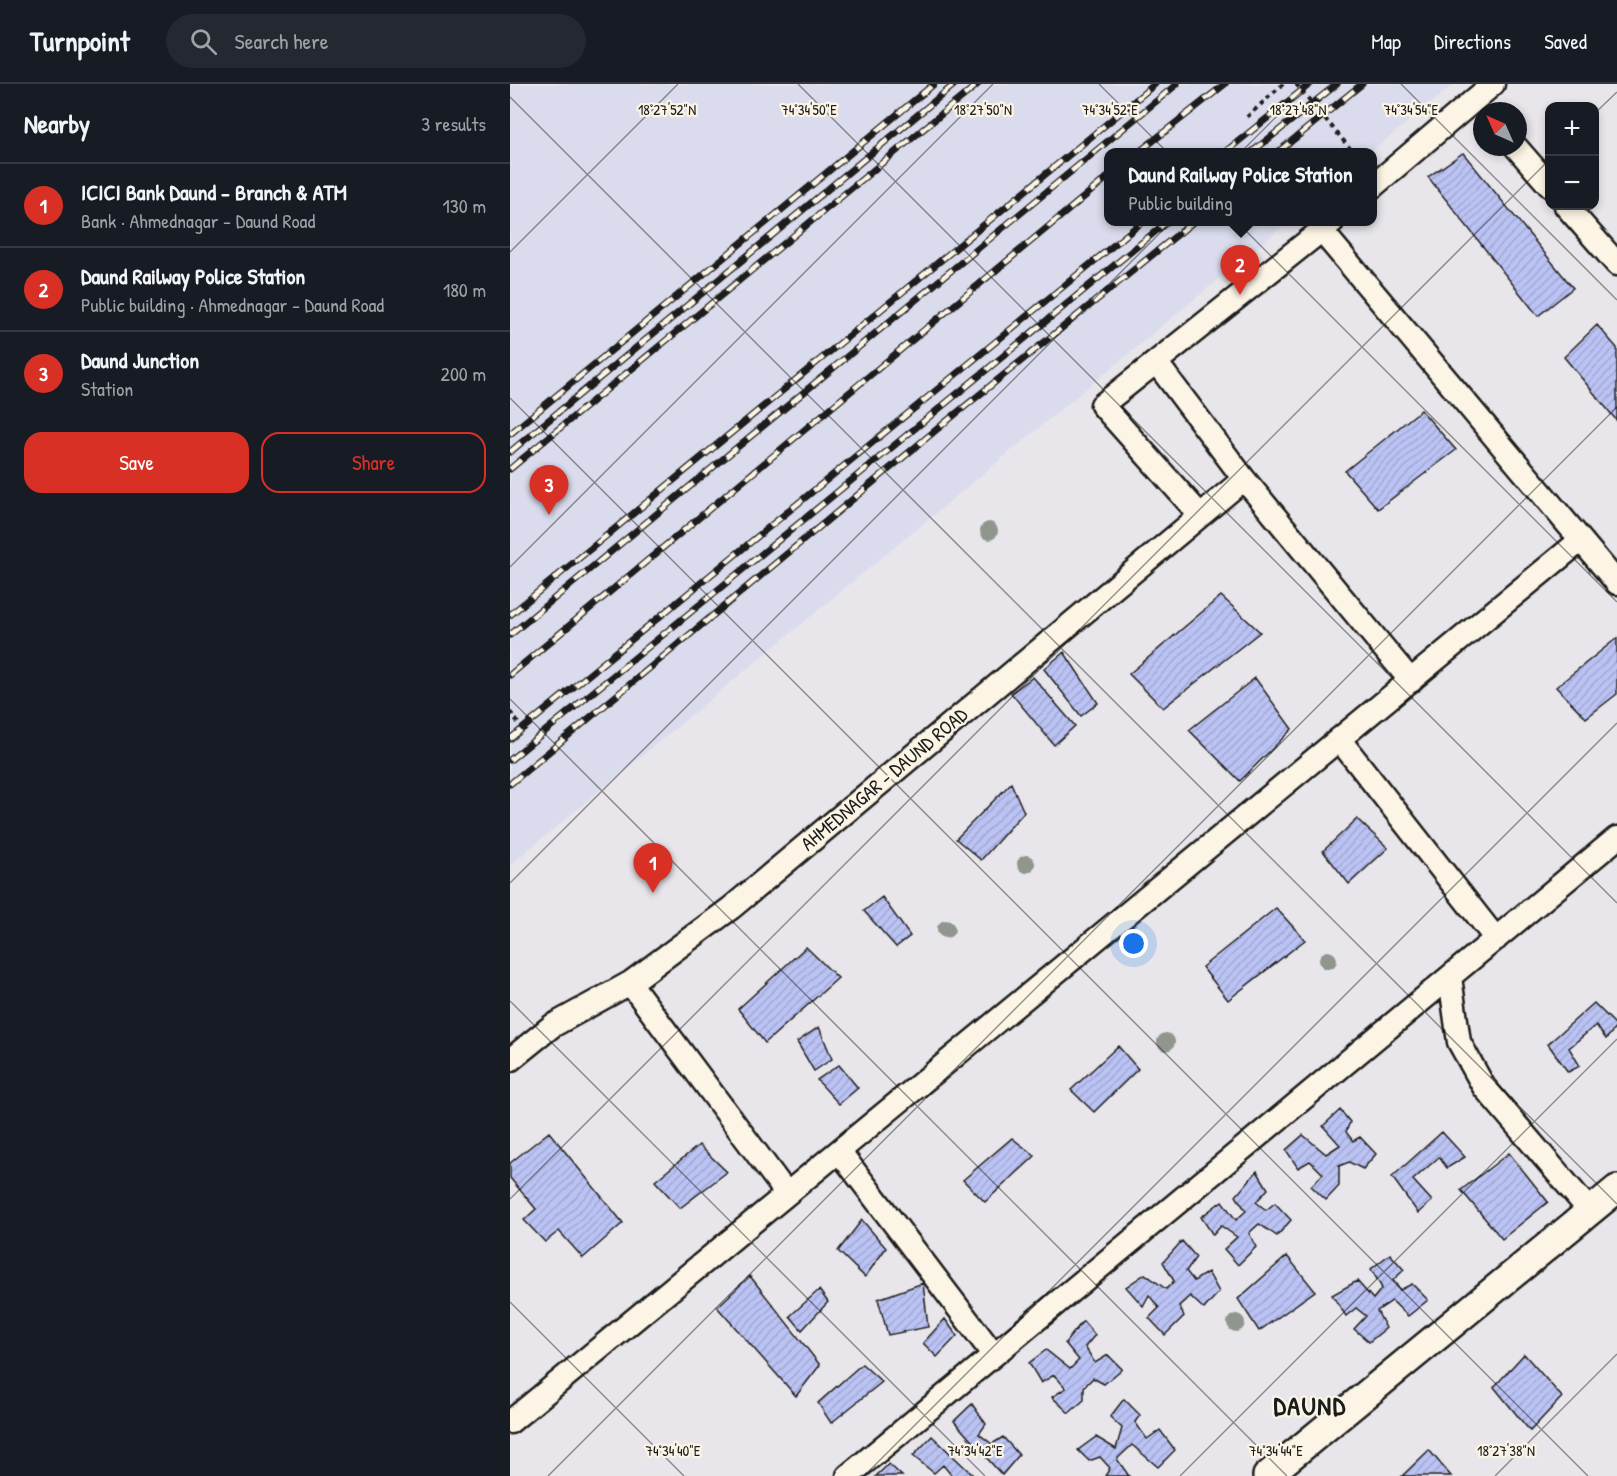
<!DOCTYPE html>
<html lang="en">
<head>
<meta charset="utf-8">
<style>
	body { margin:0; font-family:"Patrick Hand",sans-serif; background:#242831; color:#f1f3f6 }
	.controls { position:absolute; right:18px; top:18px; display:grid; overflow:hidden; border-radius:12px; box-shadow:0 3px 9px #0003 }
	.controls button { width:54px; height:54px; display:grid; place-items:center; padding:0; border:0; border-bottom:2px solid #363941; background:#171b24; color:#f1f3f6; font:30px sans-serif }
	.compass { position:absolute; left:963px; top:18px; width:54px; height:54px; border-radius:50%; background:#171b24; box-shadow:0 3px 9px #0003; rotate:315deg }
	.you { position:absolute; left:624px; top:860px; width:21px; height:21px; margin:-15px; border:4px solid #fff; border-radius:50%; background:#1a73e8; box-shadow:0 0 0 9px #1a73e833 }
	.badge { display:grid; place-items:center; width:39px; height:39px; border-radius:50%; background:#d93025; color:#fff; font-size:20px; font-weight:700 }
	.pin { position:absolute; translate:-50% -50px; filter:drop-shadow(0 2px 3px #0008) }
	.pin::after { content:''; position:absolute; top:32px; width:21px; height:18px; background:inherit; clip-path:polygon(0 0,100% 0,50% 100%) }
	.popup { position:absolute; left:594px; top:64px; width:273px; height:78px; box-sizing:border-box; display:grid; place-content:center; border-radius:12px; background:#171b24; filter:drop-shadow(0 2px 4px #0005); font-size:20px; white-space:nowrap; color:#9ea1a6 }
	.popup b { font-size:22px; color:#f1f3f6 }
	.popup::after { content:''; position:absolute; left:50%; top:100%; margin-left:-12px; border:12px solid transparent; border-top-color:#171b24 }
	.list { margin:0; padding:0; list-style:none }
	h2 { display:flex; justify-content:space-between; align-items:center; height:78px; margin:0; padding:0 24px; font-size:26px }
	h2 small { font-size:20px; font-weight:400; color:#9ea1a6 }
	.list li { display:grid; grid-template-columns:39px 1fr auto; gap:18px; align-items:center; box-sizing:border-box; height:84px; padding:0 24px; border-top:2px solid #363941 }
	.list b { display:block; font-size:22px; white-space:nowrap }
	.list p { margin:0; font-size:20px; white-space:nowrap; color:#9ea1a6 }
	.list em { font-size:20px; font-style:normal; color:#9ea1a6 }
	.actions { display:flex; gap:12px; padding:18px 24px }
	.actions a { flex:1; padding:14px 0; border:2px solid #d93025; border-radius:18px; text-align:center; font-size:21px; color:#d93025 }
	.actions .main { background:#d93025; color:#fff }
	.icon { flex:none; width:33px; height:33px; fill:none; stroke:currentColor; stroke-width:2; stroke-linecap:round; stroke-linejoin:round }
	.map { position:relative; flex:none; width:1107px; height:1392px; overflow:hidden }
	header { display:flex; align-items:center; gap:36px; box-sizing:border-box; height:84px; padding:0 30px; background:#171b24; border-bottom:2px solid #363941 }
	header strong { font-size:28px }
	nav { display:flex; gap:33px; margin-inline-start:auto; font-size:21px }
	.search { width:420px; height:54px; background:#242831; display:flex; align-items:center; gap:15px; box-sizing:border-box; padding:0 21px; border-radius:33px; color:#9ea1a6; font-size:22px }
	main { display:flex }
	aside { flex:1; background:#171b24 }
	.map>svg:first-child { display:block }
</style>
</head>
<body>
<header>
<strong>Turnpoint</strong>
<div class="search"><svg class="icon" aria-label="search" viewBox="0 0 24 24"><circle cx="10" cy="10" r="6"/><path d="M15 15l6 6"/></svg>Search here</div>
<nav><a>Map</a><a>Directions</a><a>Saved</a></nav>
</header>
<main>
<aside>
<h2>Nearby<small>3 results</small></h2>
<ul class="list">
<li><span class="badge">1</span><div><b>ICICI Bank Daund - Branch &amp; ATM</b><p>Bank · Ahmednagar - Daund Road</p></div><em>130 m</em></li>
<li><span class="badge">2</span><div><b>Daund Railway Police Station</b><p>Public building · Ahmednagar - Daund Road</p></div><em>180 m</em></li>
<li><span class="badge">3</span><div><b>Daund Junction</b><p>Station</p></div><em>200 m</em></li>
</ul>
<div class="actions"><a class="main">Save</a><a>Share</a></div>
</aside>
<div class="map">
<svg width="1107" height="1392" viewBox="0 0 1107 1392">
	<defs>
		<pattern id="building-hatch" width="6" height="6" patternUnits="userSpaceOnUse" patternTransform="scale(1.5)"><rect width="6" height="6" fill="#bbc3f4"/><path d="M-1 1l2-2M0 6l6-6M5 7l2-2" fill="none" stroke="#a0a7d1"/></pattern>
	</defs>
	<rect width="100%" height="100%" fill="#e8e6ea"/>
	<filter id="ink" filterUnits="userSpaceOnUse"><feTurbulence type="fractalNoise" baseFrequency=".0167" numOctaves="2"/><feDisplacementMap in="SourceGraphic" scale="12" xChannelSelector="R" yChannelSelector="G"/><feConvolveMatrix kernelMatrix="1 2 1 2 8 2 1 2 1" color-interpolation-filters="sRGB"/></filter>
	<g filter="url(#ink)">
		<path fill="#dadced" d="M0,0H944L861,68H598V138H778L0,781Z"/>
		<path fill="url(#building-hatch)" stroke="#1c1c1c" stroke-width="1.5" d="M953,69L1063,204L1028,232L918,93Z
			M1087,241L1107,264V337L1054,273Z
			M911,326L946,366L868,425L835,387Z
			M711,512L750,548L653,624L619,590Z
			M1107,554V610L1076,634L1046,603Z
			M554,568L588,619L571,632L534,585Z
			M523,593L565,642L544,661L501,609Z
			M745,594L782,645L730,697L679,646Z
			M501,699L514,728L471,776L446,755Z
			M847,735L878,764L839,800L813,767Z
			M372,813L400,852L386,863L354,827Z
			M766,824L795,856L718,916L692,883Z
			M296,863L328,894L255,959L228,925Z
			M1084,919L1107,942L1096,955L1086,941L1059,964L1070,982L1058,988L1038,960Z
			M309,943L322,975L304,987L287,958Z
			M608,962L628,985L584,1028L561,1006Z
			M329,981L348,1004L329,1020L307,996Z
			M830,1026L840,1038L836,1048L843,1057L850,1053L866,1070L853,1085L839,1078L829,1082V1102L816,1116L801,1102L813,1090L800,1077L788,1084L776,1066L793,1051L816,1070L830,1061L813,1042Z
			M39,1048L113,1139L73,1174L49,1147L35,1158L14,1136L26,1125L0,1094V1079Z
			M932,1048L955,1073L937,1084L929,1073L903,1096L922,1117L908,1129L882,1093Z
			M502,1054L525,1072L475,1118L453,1096Z
			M189,1061L217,1088L170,1124L145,1097Z
			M999,1069L1038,1118L992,1155L951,1106Z
			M747,1087L758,1105L746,1118L756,1126L765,1119L781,1136L767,1152L749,1140L739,1149L746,1163L728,1181L714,1165L727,1153L711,1142L703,1151L691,1133L712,1117L726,1136L736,1127L726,1112Z
			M352,1136L376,1164L355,1193L328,1167Z
			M672,1157L686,1173L676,1187L684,1197L698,1188L709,1208L694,1225L680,1212L669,1222L674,1232L655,1251L639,1234L649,1224L639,1211L633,1222L616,1203L635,1190L656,1205L664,1197L653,1178Z
			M880,1170L894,1186L883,1196L890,1206L902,1200L918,1216L898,1232L882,1217L867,1227L876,1244L859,1258L844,1245L856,1232L846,1224L836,1232L822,1211L847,1197L863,1215L872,1204L861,1185Z
			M777,1172L805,1207L749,1247L728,1215Z
			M240,1192L310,1281L286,1312L207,1223Z
			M413,1199L418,1243L378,1251L368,1215Z
			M309,1206L318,1218L292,1246L280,1232Z
			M435,1235L447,1252L427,1273L413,1259Z
			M573,1237L585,1251L575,1263L585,1279L598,1271L612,1285L594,1300L583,1294L574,1303V1316L559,1329L542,1313L556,1304L544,1291L531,1299L519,1279L536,1266L560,1285L569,1276L555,1259Z
			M1014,1270L1052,1313L1020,1347L984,1303Z
			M352,1280L372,1298L321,1339L308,1319Z
			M614,1315L630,1331L625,1338L637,1355L650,1346L665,1366L648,1383L622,1361L607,1375L619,1392H595L600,1384L590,1373L579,1377L568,1366L586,1353L606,1365L612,1344L600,1333Z
			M462,1320L476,1340L469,1350L482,1360L493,1353L509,1371L492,1391L444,1337Z
			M422,1352L464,1392H442L433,1381L424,1389L403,1372Z
			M919,1366L941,1392H892Z
			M379,1380L392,1392H366Z"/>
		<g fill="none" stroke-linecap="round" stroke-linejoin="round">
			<defs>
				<path id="minor" d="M1006,63L1040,102
					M862,103L983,0
					M1056,122L1107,180
					M811,146L1107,499
					M646,278L734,395L901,597
					M690,431L592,321L822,138
					M829,655L986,855
					M940,893L949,958L974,1003L1080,1127
					M120,899L277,1110
					M0,976L42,942L120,899L221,824L734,395
					M329,1067L484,1271
					M0,1338L1071,456
					M338,1392L1107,754"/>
				<path id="tertiary" d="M757,1392L1107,1105"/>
			</defs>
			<use href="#minor" stroke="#1c1c1c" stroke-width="27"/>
			<use href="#tertiary" stroke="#1c1c1c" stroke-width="32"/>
			<path stroke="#1c1c1c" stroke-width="4" stroke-dasharray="4.5 4.5" stroke-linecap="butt" d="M737,33L773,0"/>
			<use href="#minor" stroke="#fcf5e5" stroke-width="22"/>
			<use href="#tertiary" stroke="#fcf5e5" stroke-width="27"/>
			<defs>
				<path id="rail" d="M629,68L715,0
					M715,68L800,0
					M742,68L827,0
					M768,68L852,0
					M0,350L424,0
					M0,368L445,0
					M0,385L468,0
					M0,531L645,0
					M0,551L667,0
					M0,591L598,93
					M0,655L632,138
					M0,676L657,138
					M0,700L432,341L683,138"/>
			</defs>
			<use href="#rail" stroke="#1c1c1c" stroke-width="7"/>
			<use href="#rail" stroke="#fcf5e5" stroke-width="4.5" stroke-dasharray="14" stroke-linecap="butt"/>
			<path stroke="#1c1c1c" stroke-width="4" stroke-dasharray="4.5 4.5" stroke-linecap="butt" d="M786,0L843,68
				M0,628L13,645"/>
		</g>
		<g fill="#90968e">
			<circle cx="479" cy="447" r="9"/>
			<circle cx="516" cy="780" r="9"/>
			<circle cx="436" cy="845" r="9"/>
			<circle cx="818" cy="876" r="9"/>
			<circle cx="656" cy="958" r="9"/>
			<circle cx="726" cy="1239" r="9"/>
		</g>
	</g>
	<path fill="none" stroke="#1c1c1c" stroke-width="1.5" stroke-opacity="0.45" d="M288,0L1107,819M589,0L1107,518M891,0L1107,216M0,13L1107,1120M1084,30L1107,8M0,168L168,0M0,314L1078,1392M0,483L483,0M0,615L777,1392M0,799L799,0M0,917L475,1392M0,1115L1040,75M0,1218L174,1392M38,1392L1107,323M354,1392L1107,639M670,1392L1107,955M985,1392L1107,1270"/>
	<g text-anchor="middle" stroke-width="4.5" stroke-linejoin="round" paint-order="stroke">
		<g font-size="20" fill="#1c1c1c" stroke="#fcf5e5">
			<text transform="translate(374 695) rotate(-40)" y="7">AHMEDNAGAR - DAUND ROAD</text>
		</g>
		<g font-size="26" font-weight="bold" letter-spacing="1.5" fill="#1c1c1c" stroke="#fcf5e5">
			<text x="800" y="1331">DAUND</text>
		</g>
	</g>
	<g font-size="15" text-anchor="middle" fill="#1c1c1c" stroke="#fcf5e5" stroke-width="4.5" stroke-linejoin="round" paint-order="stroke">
		<text x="901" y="31">74°34'54"E</text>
		<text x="157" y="31">18°27'52"N</text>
		<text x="299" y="31">74°34'50"E</text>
		<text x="473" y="31">18°27'50"N</text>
		<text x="600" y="31">74°34'52"E</text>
		<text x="788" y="31">18°27'48"N</text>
		<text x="996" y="1372">18°27'38"N</text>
		<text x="163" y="1372">74°34'40"E</text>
		<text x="465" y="1372">74°34'42"E</text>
		<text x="766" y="1372">74°34'44"E</text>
	</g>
</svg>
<div class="controls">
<button>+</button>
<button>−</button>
</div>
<svg class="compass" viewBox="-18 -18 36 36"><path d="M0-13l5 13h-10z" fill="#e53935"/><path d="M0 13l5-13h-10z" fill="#9ea1a6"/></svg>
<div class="you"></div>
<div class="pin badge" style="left:143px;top:809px">1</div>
<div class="pin badge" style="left:730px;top:211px">2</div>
<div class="popup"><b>Daund Railway Police Station</b>Public building</div>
<div class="pin badge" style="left:39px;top:431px">3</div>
</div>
</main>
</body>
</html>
